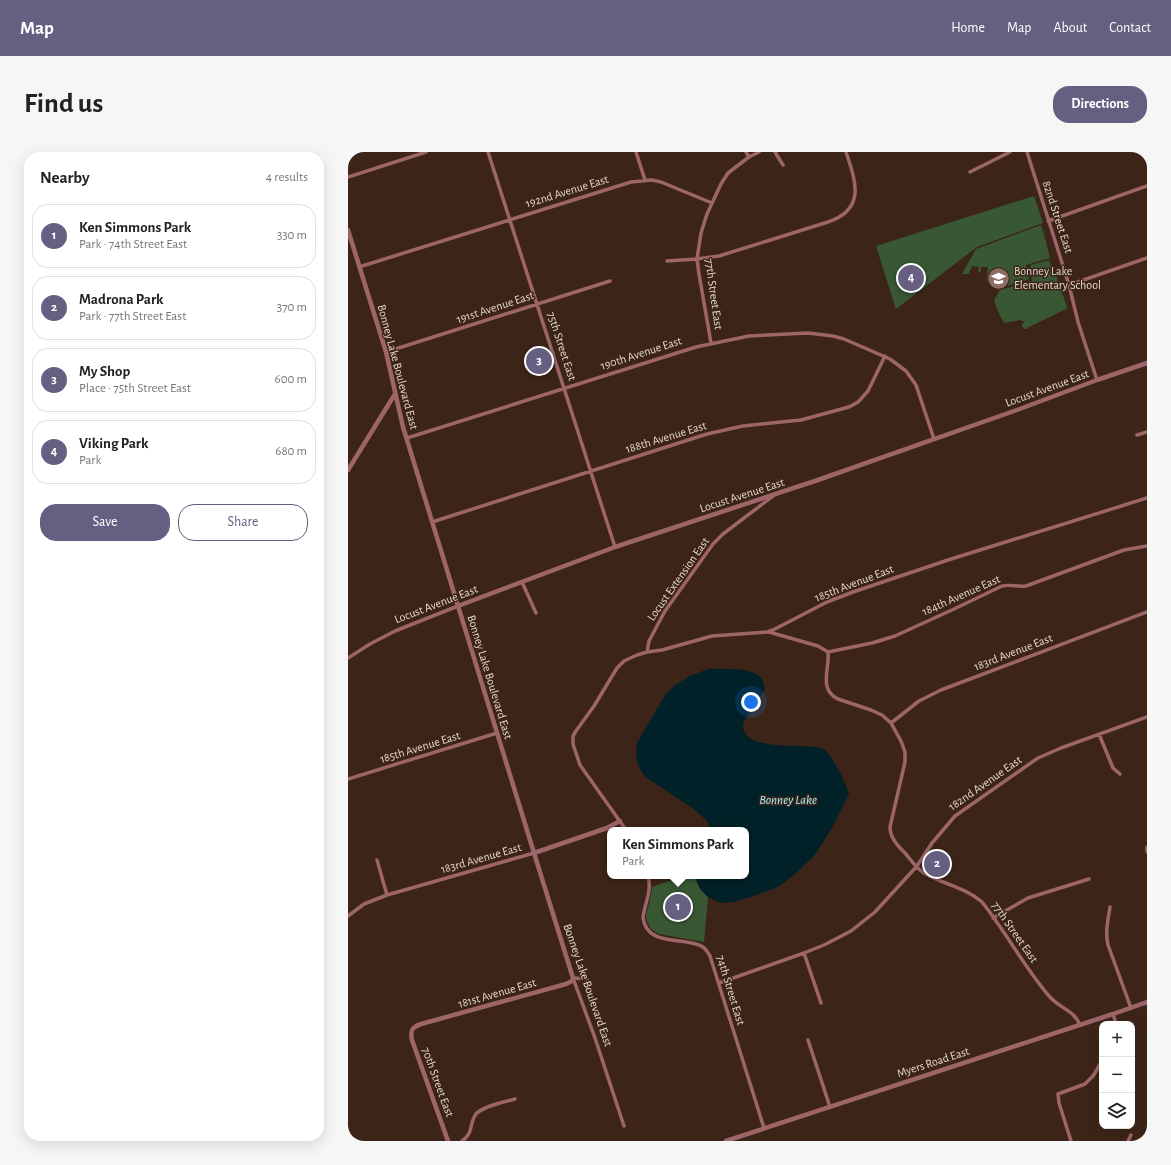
<!DOCTYPE html>
<html lang="en">
<head>
<meta charset="utf-8">
<style>
	body { margin:0; font-family:"Alegreya Sans",sans-serif; background:#f6f6f6; color:#222 }
	.controls { position:absolute; right:12px; bottom:12px; display:grid; overflow:hidden; border-radius:8px; box-shadow:0 4px 16px #0002 }
	.controls button { width:36px; height:36px; display:grid; place-items:center; padding:0; border:0; border-bottom:1px solid #e0e0e0; background:#fff; color:#222; font:20px sans-serif }
	.you { position:absolute; left:403px; top:550px; width:14px; height:14px; margin:-10px; border:3px solid #fff; border-radius:50%; background:#1a73e8; box-shadow:0 0 0 6px #1a73e833 }
	.badge { display:grid; place-items:center; width:26px; height:26px; border-radius:50%; background:#675f81; color:#fff; font-size:13px; font-weight:700 }
	.pin { position:absolute; translate:-50% -50%; border:2px solid #fff; box-shadow:0 1px 4px #0006 }
	.popup { position:absolute; left:259px; top:675px; width:142px; height:52px; box-sizing:border-box; display:grid; place-content:center; border-radius:8px; background:#fff; filter:drop-shadow(0 1px 3px #0005); font-size:13px; white-space:nowrap; color:#767676 }
	.popup b { font-size:15px; color:#222 }
	.popup::after { content:''; position:absolute; left:50%; top:100%; margin-left:-8px; border:8px solid transparent; border-top-color:#fff }
	.list { margin:0; padding:0; list-style:none }
	h2 { display:flex; justify-content:space-between; align-items:center; height:52px; margin:0; padding:0 16px; font-size:17px }
	h2 small { font-size:13px; font-weight:400; color:#767676 }
	.list li { display:grid; grid-template-columns:26px 1fr auto; gap:12px; align-items:center; box-sizing:border-box; height:64px; margin:0 8px 8px; padding:0 8px; border:1px solid #e0e0e0; border-radius:16px }
	.list b { display:block; font-size:15px; white-space:nowrap }
	.list p { margin:0; font-size:13px; white-space:nowrap; color:#767676 }
	.list em { font-size:13px; font-style:normal; color:#767676 }
	.actions { display:flex; gap:8px; padding:12px 16px }
	.actions a { flex:1; padding:9px 0; border:1px solid #675f81; border-radius:16px; text-align:center; font-size:14px; color:#675f81 }
	.actions .main { background:#675f81; color:#fff }
	.icon { flex:none; width:22px; height:22px; fill:none; stroke:currentColor; stroke-width:2; stroke-linecap:round; stroke-linejoin:round }
	.map { position:relative; flex:none; width:799px; height:989px; overflow:hidden; border-radius:16px }
	header { display:flex; align-items:center; gap:24px; box-sizing:border-box; height:56px; padding:0 20px; background:#675f81; color:#fff }
	header strong { font-size:19px }
	nav { display:flex; gap:22px; margin-inline-start:auto; font-size:14px }
	.intro { display:flex; align-items:center; justify-content:space-between; box-sizing:border-box; height:96px; padding:0 24px }
	h1 { margin:0; font-size:28px }
	.button { padding:10px 18px; border-radius:16px; background:#675f81; color:#fff; font-size:14px; font-weight:700 }
	main { display:flex; gap:24px; padding:0 24px }
	aside { flex:1; background:#fff; border-radius:16px; box-shadow:0 4px 16px #0002 }
	.map>svg:first-child { display:block }
</style>
</head>
<body>
<header>
<strong>Map</strong>
<nav><a>Home</a><a>Map</a><a>About</a><a>Contact</a></nav>
</header>
<div class="intro"><h1>Find us</h1><a class="button">Directions</a></div>
<main>
<aside>
<h2>Nearby<small>4 results</small></h2>
<ul class="list">
<li><span class="badge">1</span><div><b>Ken Simmons Park</b><p>Park · 74th Street East</p></div><em>330 m</em></li>
<li><span class="badge">2</span><div><b>Madrona Park</b><p>Park · 77th Street East</p></div><em>370 m</em></li>
<li><span class="badge">3</span><div><b>My Shop</b><p>Place · 75th Street East</p></div><em>600 m</em></li>
<li><span class="badge">4</span><div><b>Viking Park</b><p>Park</p></div><em>680 m</em></li>
</ul>
<div class="actions"><a class="main">Save</a><a>Share</a></div>
</aside>
<div class="map">
<svg width="799" height="989" viewBox="0 0 799 989">
	<rect width="100%" height="100%" fill="#3c2518"/>
	<path fill="#385833" d="M686,44L695,71L629,95L548,157L528,94Z
		M693,73C697,84 699,94 702,106L678,113L681,127L652,136L638,129L640,115H633V120H630L631,115L624,114L621,122H614L628,97Z
		M701,108L705,121H707L719,155L718,157L679,176V177H676L674,174V172L677,169H674L672,168L656,171L652,164L646,149L647,148H646L652,138L684,129L682,116L683,113Z
		M582,698L605,711L591,725L575,716C572,709 578,704 582,698Z
		M336,724H348C348,733 354,739 360,745L356,790L311,782L303,777L299,769L298,763L302,748L304,735Z"/>
	<path fill="#002127" d="M360,517C373,517 404,515 413,526C416,529 416,534 417,538L395,571C392,602 459,590 476,597C483,600 499,634 501,642L484,676L466,704L446,723L430,735L403,745L386,750L373,751L360,745L352,737L348,727V724H398V678H363L359,669L346,657L296,624L290,613L288,604L289,591L317,543L326,534L340,525Z"/>
	<g fill="none" stroke-linecap="round" stroke-linejoin="round">
		<path stroke="#9e6568" stroke-width="3.5" d="M140,0L267,395
			M288,0L297,28
			M398,0L401,5
			M427,0L435,13
			M679,0L721,133L730,170L749,228
			M622,20L662,0
			M0,25L78,0
			M700,69L799,34
			M319,109L349,107L371,104L480,70C518,57 508,30 498,0
			M11,115L283,30L304,28L313,30L364,51
			M721,133L799,106
			M363,191L351,122L349,107L353,81L359,62L373,32L380,21L401,5L411,0
			M38,200L262,129
			M789,283L799,280
			M59,286L348,195L401,184L460,181L485,184L496,187L542,207L558,219L568,233L586,287
			M84,370L359,282L395,274L453,268L501,255L510,250L520,239L537,204
			M174,430L188,461
			M421,480L470,494L480,500
			M299,500L301,489L317,459L365,392L375,382L425,344
			M480,500C482,517 470,537 490,547L523,558L534,563L543,571L553,589L557,600V610L542,675C542,686 550,694 557,701C563,708 568,716 576,721C594,732 617,735 634,750C658,780 676,815 701,844C711,856 726,858 732,873
			M480,500L524,491L547,484L606,457L654,434C662,432 669,435 678,434L776,398L799,394
			M0,506L22,492L47,479L110,454
			M543,571L571,549L593,538L799,460
			M751,582L765,616L772,622
			M0,627L149,581
			M278,678L232,613L225,592V584L228,579L246,554L269,516L276,509L289,503L299,500L314,498L364,484L419,480L425,478L479,450L505,440L600,408L799,346
			M799,695V700
			M29,708L39,743
			M300,724C304,740 297,750 295,765C298,796 338,784 355,795C358,797 360,801 362,804L416,976
			M762,755C760,768 757,780 760,793L783,856
			M0,764L16,752L39,743L186,701
			M645,766L680,746L741,727
			M456,801L473,851
			M239,827L225,826L247,886L276,974
			M371,831L456,801L476,793L503,779L527,760L569,714L584,691L607,664L690,606L713,596L799,565
			M765,862L768,872
			M460,888L482,955
			M114,989C126,981 121,971 128,962C135,954 157,950 167,947
			M723,989L711,951L710,942L737,932L745,924L754,909
			M780,989L783,983"/>
		<path stroke="#9e6568" stroke-width="4.5" d="M0,78L38,200L55,275L186,701L225,826L224,829L218,832L73,872C64,875 62,879 64,888L100,989
			M0,318L47,242
			M110,454L267,395L467,329L669,258L749,228L799,211
			M186,701L259,676L272,669
			M378,989L765,862L799,850"/>
	</g>
	<defs>
		<symbol id="school-disc" viewBox="-11 -11 22 22"><circle r="9.5" fill="#8d6e63" stroke="#3c2518"/><path d="M0-5L7-2L0 1L-7-2ZM-4 1L0 2.5L4 1V4Q0 6-4 4Z" fill="#fff"/></symbol>
	</defs>
	<g fill-rule="evenodd">
		<use href="#school-disc" x="638" y="114" width="25" height="25"/>
	</g>
	<g text-anchor="middle" stroke-width="3" stroke-linejoin="round" paint-order="stroke">
		<g font-size="12" fill="#e5d6cd" stroke="#3c2518">
			<text transform="translate(219 39) rotate(-17)" y="4">192nd Avenue East</text>
			<text transform="translate(710 65) rotate(72)" y="4">82nd Street East</text>
			<text transform="translate(366 142) rotate(82)" y="4">77th Street East</text>
			<text transform="translate(147 155) rotate(-18)" y="4">191st Avenue East</text>
			<text transform="translate(214 194) rotate(72)" y="4">75th Street East</text>
			<text transform="translate(293 201) rotate(-18)" y="4">190th Avenue East</text>
			<text transform="translate(50 215) rotate(75)" y="4">Bonney Lake Boulevard East</text>
			<text transform="translate(699 236) rotate(-20)" y="4">Locust Avenue East</text>
			<text transform="translate(318 285) rotate(-17)" y="4">188th Avenue East</text>
			<text transform="translate(394 343) rotate(-18)" y="4">Locust Avenue East</text>
			<text transform="translate(330 427) rotate(-55)" y="4">Locust Extension East</text>
			<text transform="translate(506 431) rotate(-21)" y="4">185th Avenue East</text>
			<text transform="translate(613 443) rotate(-24)" y="4">184th Avenue East</text>
			<text transform="translate(88 452) rotate(-21)" y="4">Locust Avenue East</text>
			<text transform="translate(665 500) rotate(-21)" y="4">183rd Avenue East</text>
			<text transform="translate(142 525) rotate(73)" y="4">Bonney Lake Boulevard East</text>
			<text transform="translate(72 595) rotate(-17)" y="4">185th Avenue East</text>
			<text transform="translate(637 631) rotate(-35)" y="4">182nd Avenue East</text>
			<text transform="translate(133 706) rotate(-16)" y="4">183rd Avenue East</text>
			<text transform="translate(667 780) rotate(55)" y="4">77th Street East</text>
			<text transform="translate(240 833) rotate(71)" y="4">Bonney Lake Boulevard East</text>
			<text transform="translate(383 838) rotate(73)" y="4">74th Street East</text>
			<text transform="translate(149 841) rotate(-16)" y="4">181st Avenue East</text>
			<text transform="translate(585 910) rotate(-18)" y="4">Myers Road East</text>
			<text transform="translate(90 930) rotate(70)" y="4">70th Street East</text>
		</g>
		<g font-size="12" fill="#e5d6cd" stroke="#3c2518" text-anchor="start">
			<text x="666" y="123">Bonney Lake<tspan x="666" dy="14">Elementary School</tspan></text>
		</g>
		<g font-size="13" font-style="italic" fill="#a0eefe" stroke="#3c2518">
			<text x="440" y="652">Bonney Lake</text>
		</g>
	</g>
</svg>
<div class="controls">
<button>+</button>
<button>−</button>
<button><svg class="icon" aria-label="layers" viewBox="0 0 24 24"><path d="M12 4l9 5-9 5-9-5zM3 14l9 5 9-5"/></svg></button>
</div>
<div class="you"></div>
<div class="pin badge" style="left:330px;top:755px">1</div>
<div class="popup"><b>Ken Simmons Park</b>Park</div>
<div class="pin badge" style="left:589px;top:712px">2</div>
<div class="pin badge" style="left:191px;top:209px">3</div>
<div class="pin badge" style="left:563px;top:126px">4</div>
</div>
</main>
</body>
</html>
